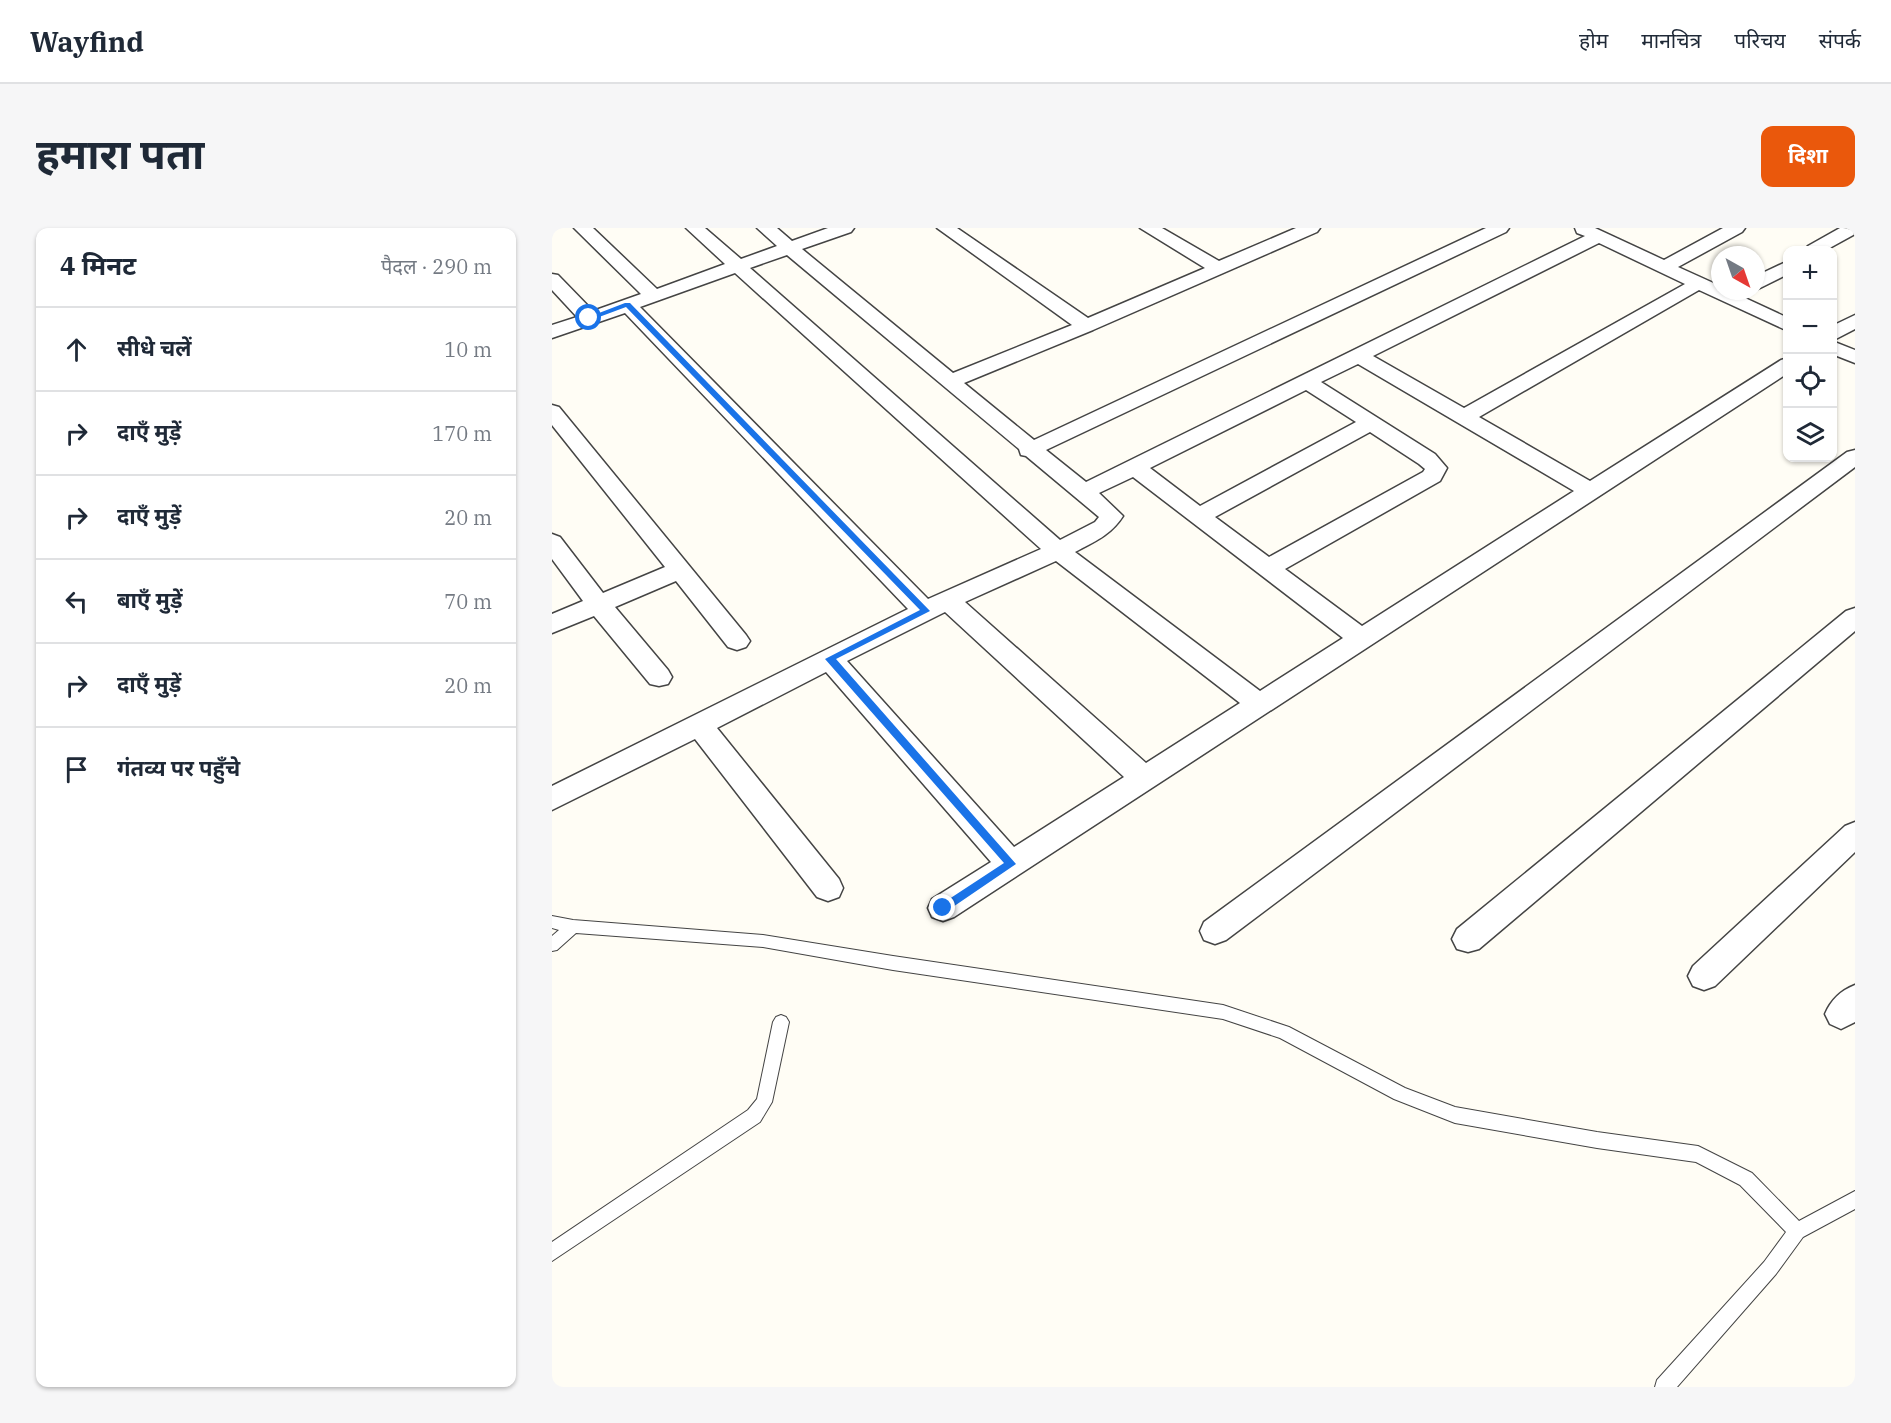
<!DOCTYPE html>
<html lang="hi">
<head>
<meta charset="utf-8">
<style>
	body { margin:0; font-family:"IBM Plex Serif","Noto Sans Devanagari",serif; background:#f6f6f7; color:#1f2937 }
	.controls { position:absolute; right:18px; top:18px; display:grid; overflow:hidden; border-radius:12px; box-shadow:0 2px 4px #0004 }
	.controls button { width:54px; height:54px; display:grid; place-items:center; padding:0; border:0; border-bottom:2px solid #e0e1e3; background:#fff; color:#1f2937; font:30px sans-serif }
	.compass { position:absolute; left:1159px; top:18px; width:54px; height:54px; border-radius:50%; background:#fff; box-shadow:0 2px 4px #0004; rotate:140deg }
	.stop { position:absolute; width:18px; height:18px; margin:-14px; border:4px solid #1a73e8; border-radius:50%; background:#fff }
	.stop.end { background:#1a73e8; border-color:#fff; box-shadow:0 2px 6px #0008 }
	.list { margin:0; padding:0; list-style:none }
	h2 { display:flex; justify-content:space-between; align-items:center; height:78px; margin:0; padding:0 24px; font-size:26px }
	h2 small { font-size:20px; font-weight:400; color:#747a83 }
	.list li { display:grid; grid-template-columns:39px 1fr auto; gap:18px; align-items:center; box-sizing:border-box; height:84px; padding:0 24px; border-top:2px solid #e0e1e3 }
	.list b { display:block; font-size:22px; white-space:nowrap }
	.list em { font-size:20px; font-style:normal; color:#747a83 }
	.icon { flex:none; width:33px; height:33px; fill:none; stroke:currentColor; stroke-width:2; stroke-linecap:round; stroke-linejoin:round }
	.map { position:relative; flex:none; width:1303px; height:1159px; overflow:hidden; border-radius:12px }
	header { display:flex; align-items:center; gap:36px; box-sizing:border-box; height:84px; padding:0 30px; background:#fff; border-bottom:2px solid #e0e1e3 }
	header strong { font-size:28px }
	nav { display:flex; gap:33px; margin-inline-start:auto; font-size:21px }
	.intro { display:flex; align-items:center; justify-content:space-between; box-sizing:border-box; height:144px; padding:0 36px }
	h1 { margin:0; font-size:42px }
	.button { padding:15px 27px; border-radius:12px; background:#ea580c; color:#fff; font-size:21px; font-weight:700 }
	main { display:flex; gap:36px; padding:0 36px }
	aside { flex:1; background:#fff; border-radius:12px; box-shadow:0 2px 4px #0004 }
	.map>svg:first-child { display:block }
</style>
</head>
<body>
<header>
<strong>Wayfind</strong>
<nav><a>होम</a><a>मानचित्र</a><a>परिचय</a><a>संपर्क</a></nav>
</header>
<div class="intro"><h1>हमारा पता</h1><a class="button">दिशा</a></div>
<main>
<aside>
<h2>4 मिनट<small>पैदल · 290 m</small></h2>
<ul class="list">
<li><svg class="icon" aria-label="ahead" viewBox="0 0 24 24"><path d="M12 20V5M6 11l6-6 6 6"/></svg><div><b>सीधे चलें</b></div><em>10 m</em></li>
<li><svg class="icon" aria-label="right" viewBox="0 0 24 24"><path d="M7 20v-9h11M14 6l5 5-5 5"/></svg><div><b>दाएँ मुड़ें</b></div><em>170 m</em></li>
<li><svg class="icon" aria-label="right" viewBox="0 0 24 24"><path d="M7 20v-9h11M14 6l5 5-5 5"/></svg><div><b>दाएँ मुड़ें</b></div><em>20 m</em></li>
<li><svg class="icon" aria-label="left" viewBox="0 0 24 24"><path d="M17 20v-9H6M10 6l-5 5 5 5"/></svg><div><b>बाएँ मुड़ें</b></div><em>70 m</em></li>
<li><svg class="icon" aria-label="right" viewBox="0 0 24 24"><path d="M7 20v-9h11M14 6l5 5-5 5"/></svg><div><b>दाएँ मुड़ें</b></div><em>20 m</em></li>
<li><svg class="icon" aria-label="arrive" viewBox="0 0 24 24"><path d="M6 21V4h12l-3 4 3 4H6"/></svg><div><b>गंतव्य पर पहुँचे</b></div></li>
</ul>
</aside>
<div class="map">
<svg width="1303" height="1159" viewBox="0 0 1303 1159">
	<rect width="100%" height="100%" fill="#fffdf5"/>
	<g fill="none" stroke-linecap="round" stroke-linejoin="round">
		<defs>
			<path id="lane" d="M0,688L21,692L211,707L341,728L671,777L737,799L853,860L903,879L1045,904L1146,918L1200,945L1247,993L1303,963V981L1251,1009L1224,1046L1125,1159H1103L1105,1152L1212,1034L1234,1004L1188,957L1144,934L1045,920L903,895L842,871L728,810L671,791L341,742L211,719L24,705L5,722L0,723V708L7,702L0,700Z
				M229,787L234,789L237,794L220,874L208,894L0,1033V1014L196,882L205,871L221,794L224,789Z"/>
			<path id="street" d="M22,0H41L105,61L173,36L134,0H153L189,31L225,18L205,0H225L240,13L276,0H302L299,4L250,21L401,145L520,97L385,0H405L536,90L653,40L588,0H610L667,33L744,0H768L765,4L541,102L412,155L482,212L934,0H957L954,4L494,222L534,254L1033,8L1025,5L1023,0H1043L1112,32L1171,0H1193L1190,4L1126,39L1168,58V63H1178L1236,90V103L1147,62L927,189L1038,253L1229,132L1236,130V145L402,689L391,693L380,689L376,680L380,671L439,634L274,444L165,500L287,651L291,660L287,669L276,673L265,669L143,511L0,582V558L356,381L73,85L0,110V97L25,89L0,62V46L6,47L41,83L89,66ZM1047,15L1133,56L912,180L821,128ZM235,27L467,221L469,227L474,228L547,289L543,294L508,312L198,40ZM183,45L489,321L376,371L88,79ZM806,136L1022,263L810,398L733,341L888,253L895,240L883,226L769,154ZM754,162L804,194L648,278L598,240ZM818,204L867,236L873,241L871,244L717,329L663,289ZM581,249L791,410L708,463L523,324C542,314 559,307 571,288L547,265ZM504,333L688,475L594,535L413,374ZM393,384L572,549L462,619L295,433Z
				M1288,0H1303V6L1274,22H1253L1256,18Z
				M1236,33V46L1204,62V48Z
				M1303,87V101L1280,113V98Z
				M1280,113L1303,122V135L1280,126Z
				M0,177L7,179L194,407L198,413L194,419L185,422L176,419L124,353L63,379L116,442L120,449L116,456L107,458L98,456L42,388L0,405V386L31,373L0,331V306L8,309L51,365L113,339L0,197Z
				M1303,222V239L674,712L663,716L652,712L648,703L652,694L1295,224Z
				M1303,380V403L927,721L916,724L905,721L900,711L905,701L1294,383Z
				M1303,594V624L1163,758L1152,762L1141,758L1136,748L1141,738L1293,598Z
				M1303,757V794L1289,801L1278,796L1273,786C1279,772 1288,763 1303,757Z"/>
		</defs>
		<use href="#lane" stroke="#444" stroke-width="2"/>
		<use href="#street" stroke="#444" stroke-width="3"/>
		<use href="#lane" fill="#fff" fill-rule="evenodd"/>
		<use href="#street" fill="#fff" fill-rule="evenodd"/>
	</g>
	<path fill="#1a73e8" d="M73,75H78L378,383L284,431L464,636L395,683H388V677L452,635L273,431L368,382L74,79L39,92L34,90Z"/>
</svg>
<div class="controls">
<button>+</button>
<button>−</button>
<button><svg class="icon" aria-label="locate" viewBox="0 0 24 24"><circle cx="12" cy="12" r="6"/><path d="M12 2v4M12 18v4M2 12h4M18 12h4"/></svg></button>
<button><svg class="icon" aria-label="layers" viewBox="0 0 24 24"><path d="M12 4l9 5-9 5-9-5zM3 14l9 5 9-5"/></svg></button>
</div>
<svg class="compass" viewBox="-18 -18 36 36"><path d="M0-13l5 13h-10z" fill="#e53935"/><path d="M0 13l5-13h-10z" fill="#747a83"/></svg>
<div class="stop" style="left:37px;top:90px"></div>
<div class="stop end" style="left:391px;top:680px"></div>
</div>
</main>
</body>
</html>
